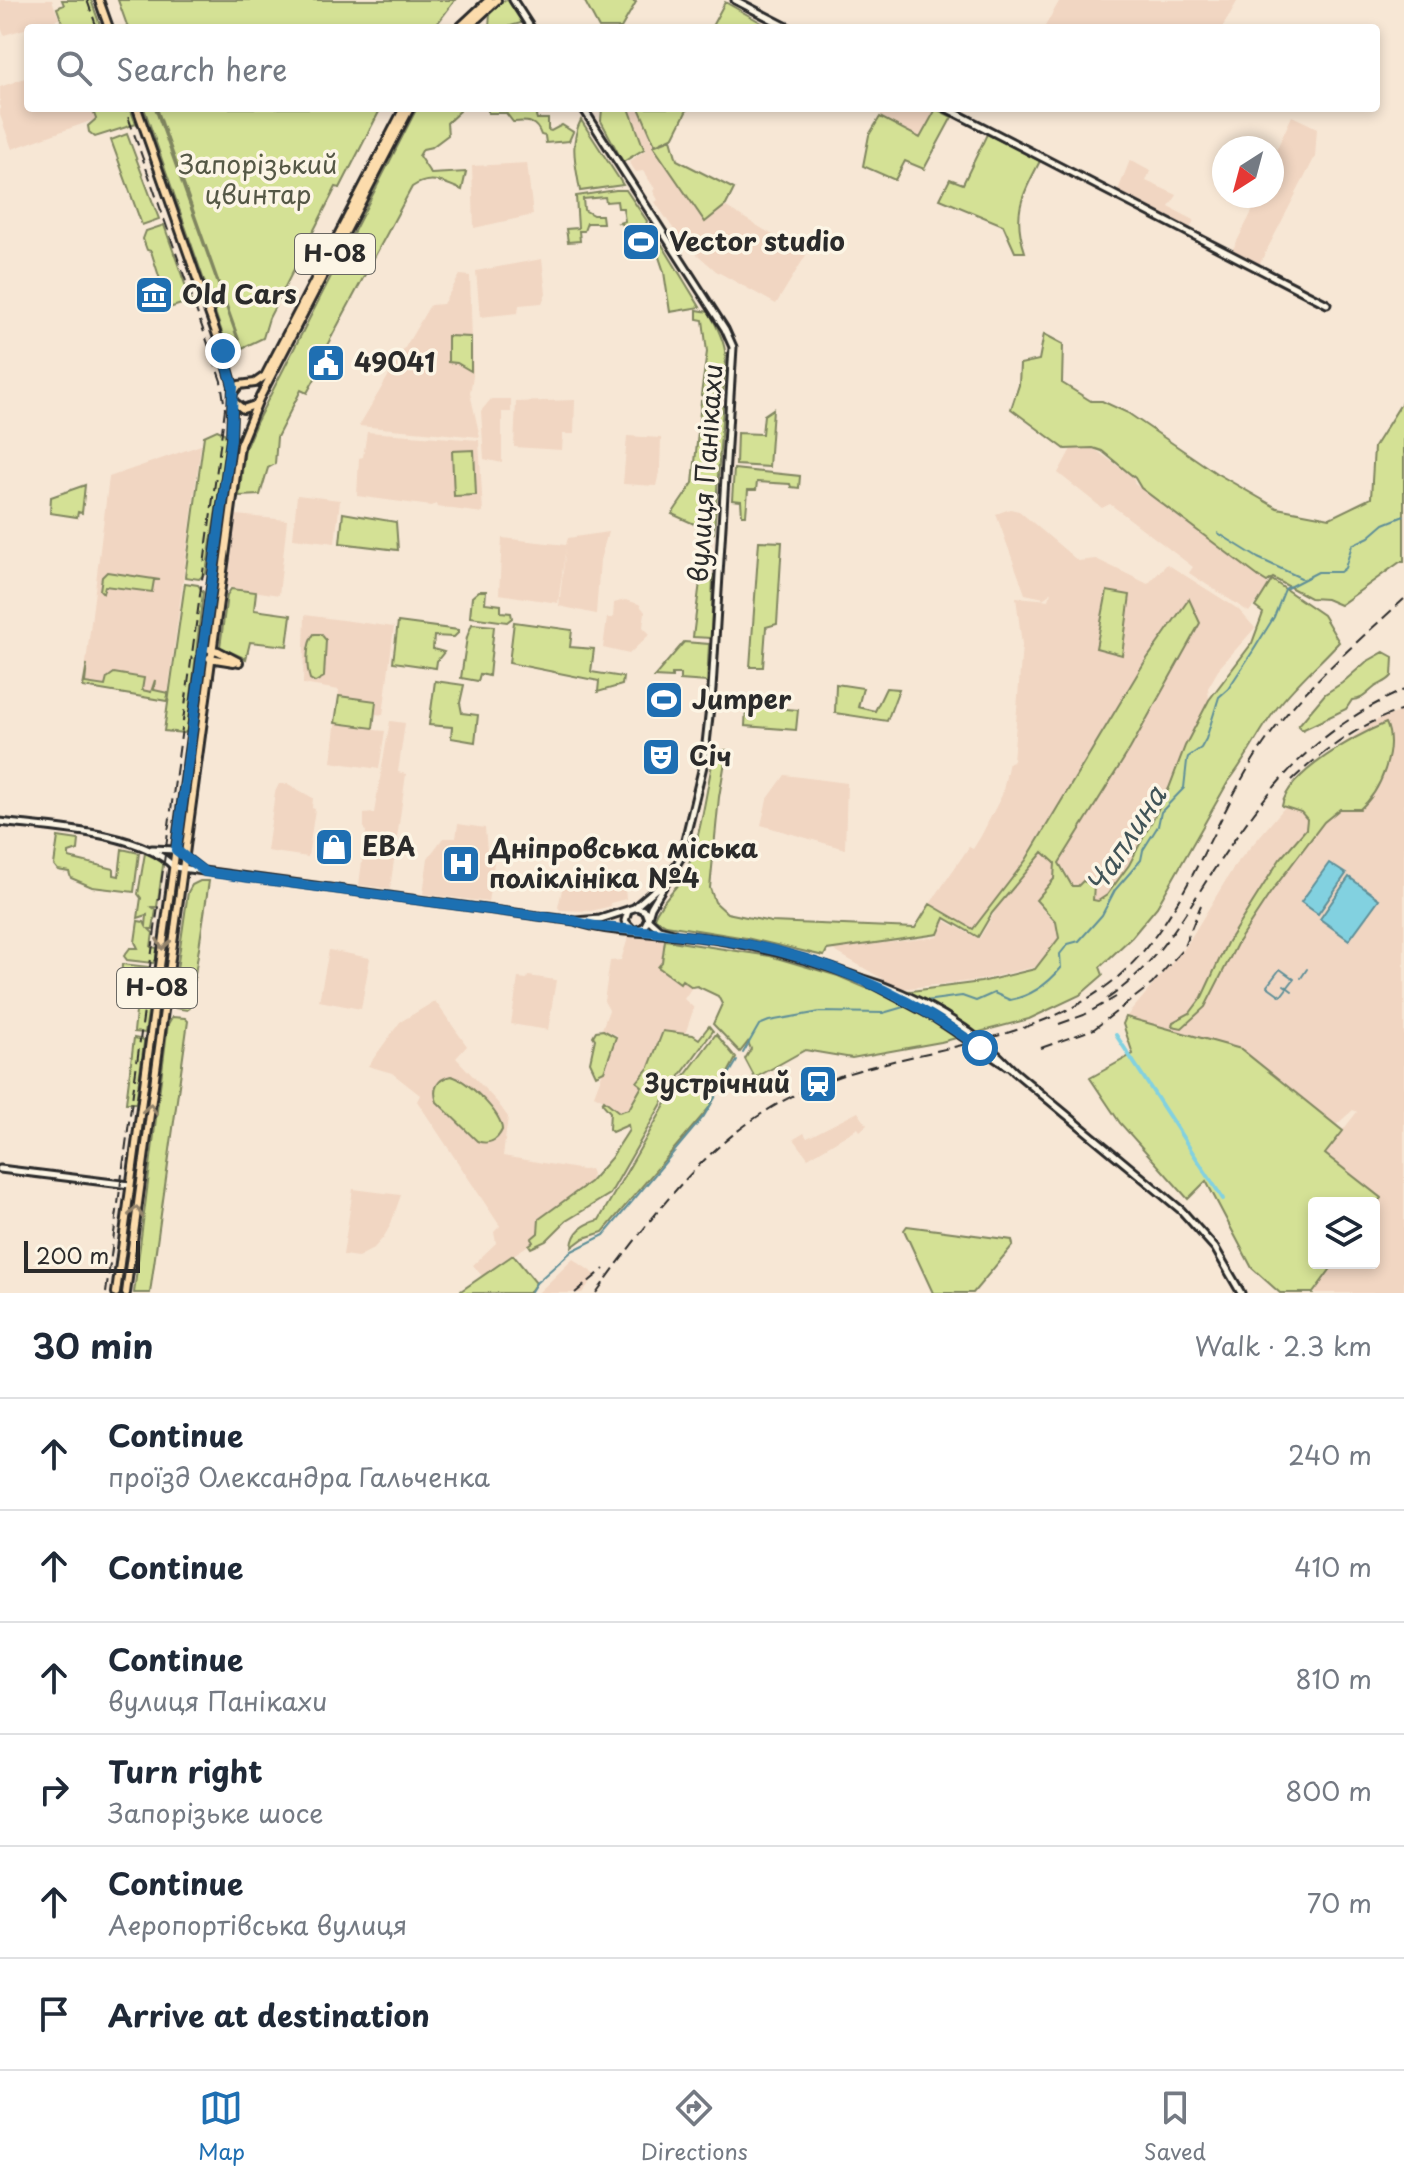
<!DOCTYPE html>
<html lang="en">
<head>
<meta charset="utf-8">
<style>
	body { margin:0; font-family:"Playpen Sans",sans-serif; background:#f2f2f3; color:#1f2937 }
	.controls { position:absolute; right:24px; bottom:24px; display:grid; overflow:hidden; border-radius:8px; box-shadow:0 4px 12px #0003 }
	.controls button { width:72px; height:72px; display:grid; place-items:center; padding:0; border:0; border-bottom:2px solid #e0e1e3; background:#fff; color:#1f2937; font:40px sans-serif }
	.compass { position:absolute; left:1212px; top:136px; width:72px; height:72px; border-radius:50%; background:#fff; box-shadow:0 4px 12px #0003; rotate:216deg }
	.scale { position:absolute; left:24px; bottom:20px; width:116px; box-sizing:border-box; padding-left:8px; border:4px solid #2b2b2b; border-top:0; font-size:22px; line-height:28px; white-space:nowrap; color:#2b2b2b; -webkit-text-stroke:6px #fcf5e5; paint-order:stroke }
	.stop { position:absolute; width:24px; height:24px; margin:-18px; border:6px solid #1f6fb2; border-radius:50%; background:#fff }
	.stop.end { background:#1f6fb2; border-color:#fff; box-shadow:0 2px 8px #0008 }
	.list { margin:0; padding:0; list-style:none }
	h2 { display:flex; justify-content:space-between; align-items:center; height:104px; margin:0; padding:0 32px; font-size:34px }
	h2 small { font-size:26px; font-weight:400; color:#747a83 }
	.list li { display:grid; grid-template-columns:52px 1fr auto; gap:24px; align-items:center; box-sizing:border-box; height:112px; padding:0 32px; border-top:2px solid #e0e1e3 }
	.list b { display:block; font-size:30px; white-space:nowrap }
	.list p { margin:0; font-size:26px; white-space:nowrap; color:#747a83 }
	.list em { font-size:26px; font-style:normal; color:#747a83 }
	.icon { flex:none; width:44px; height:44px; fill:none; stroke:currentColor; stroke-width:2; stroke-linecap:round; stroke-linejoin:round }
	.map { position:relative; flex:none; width:1404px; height:1293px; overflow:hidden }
	.search { position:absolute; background:#fff; box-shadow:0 4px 12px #0003; left:24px; right:24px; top:24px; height:88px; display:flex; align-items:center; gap:20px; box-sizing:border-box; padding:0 28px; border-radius:8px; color:#747a83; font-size:30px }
	.sheet { height:776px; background:#fff }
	nav { display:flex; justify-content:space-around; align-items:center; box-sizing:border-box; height:112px; border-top:2px solid #e0e1e3; background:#fff; font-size:22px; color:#747a83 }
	nav a { display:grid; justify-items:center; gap:4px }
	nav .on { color:#1f6fb2 }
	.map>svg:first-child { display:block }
</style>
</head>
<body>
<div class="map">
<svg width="1404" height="1293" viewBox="0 0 1404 1293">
	<rect width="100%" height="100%" fill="#f7e7d5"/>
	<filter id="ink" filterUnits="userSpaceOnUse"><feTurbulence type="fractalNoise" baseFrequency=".0125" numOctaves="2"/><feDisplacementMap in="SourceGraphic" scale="16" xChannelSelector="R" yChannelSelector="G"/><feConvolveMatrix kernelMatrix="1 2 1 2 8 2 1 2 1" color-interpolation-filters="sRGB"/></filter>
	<g filter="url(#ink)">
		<path fill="#f1d6c2" d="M0,0H52L59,19L4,35L0,25Z
			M1060,0H1238L1222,28H1044Z
			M28,77V108H92L96,119L12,149L0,115V87Z
			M626,108H638L656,148L702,219L718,202L806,255L776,304L716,271L681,240L655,202L658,200L653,191L655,189L643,171L636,172L629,162L645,150Z
			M885,108H930L935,111L920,138L880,117Z
			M1292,116L1317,128L1315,157L1259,265L1232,251L1260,196H1272V159Z
			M1130,160L1150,171L1146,181L1177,195L1169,207L1194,220L1189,231L1117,193Z
			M527,163L533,215L474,228L472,166Z
			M542,259L546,293L542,303L519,305L518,313L480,317L476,271Z
			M460,275L470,276L473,376L470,393L480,437L359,426L430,305L443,304Z
			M491,399H511V412H502V463L484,459L481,411Z
			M575,400L574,434H563L562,450L514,447L516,402Z
			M367,432L479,440L483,513L437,507L436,504L431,506L357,496L359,458L363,457Z
			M627,436L661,438L660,468L656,486L623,484Z
			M201,445L167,701L83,687L109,477Z
			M1093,448L1133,477L1135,484L1269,585L1249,612L1189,573L1193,567L1110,504L1102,508L1058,473L1071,449Z
			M297,495L340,500L335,543L293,538Z
			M1010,509L1019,511L1078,561L1096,559L1148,584L1167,564L1238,609L1255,628L1220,667L1208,688L1209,700L1185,746L1169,788L1129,865L1107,895L1098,902L1093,900L1078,886H1072L1065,870L1058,863L1069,843L1068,792L1026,860L973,929L930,904L969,847L973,849L981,836L1002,795L1009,762L1013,761L1022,645L1016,597L1049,600L1051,593L1044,598L1025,594L996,514Z
			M236,515L287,520L279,595L226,587Z
			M608,532L600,560L596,614L559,606L566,546L558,603L499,594L502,538L566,545L568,538Z
			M625,600L639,604L645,612L643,627L650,634L629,654L603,648L607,618H613L614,603Z
			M305,615L394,627L383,715L375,714L374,730L385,731L379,769L331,762L339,690L303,684Z
			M1404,710V1293H1313L1335,1263H1374V1207L1380,1198L1324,1154L1357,1112L1353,1110L1336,1125L1241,1049L1126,1017L1186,946L1235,865L1335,749L1377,720Z
			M390,721L405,723L398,772L406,774L390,889L359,885L366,831L364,830V814L374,813Z
			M785,775L847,783L845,849L761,825L767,800Z
			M279,784H288L313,798L312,808L315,809L308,857L267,851L275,792Z
			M458,824L485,828L487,850L494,863L488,902L423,894L428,858L443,838H456Z
			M1042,852L1055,863L1054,879L1035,901L1055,923L1059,938L1035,967L980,980L900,989L831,949L938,937L944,920L979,939L1000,903Z
			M624,877L626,899L610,903L611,906L591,911L560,910L558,907L564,881Z
			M629,935L665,940L662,962L680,983L682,980L692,987L684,999L694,1008L685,1034L663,1032L649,1067L637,1082L643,1086L629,1110L619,1112L611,1104L594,1095L617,1035L602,1029L609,1010L604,1001L610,961L621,960Z
			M329,950L370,958L361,1009L319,1001Z
			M528,976L556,980L548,1030L511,1024L518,978L527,979Z
			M435,1001L467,1046L456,1058L498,1103L508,1117L503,1156L583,1170L590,1169L592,1174L590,1182L540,1219L538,1234L533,1242L482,1276L473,1265L496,1243L494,1232L500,1226L417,1101L420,1095L392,1073L368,1066L400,1022Z
			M858,1112L867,1125L860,1131L858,1128L808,1158L794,1139L804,1133L807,1138Z
			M353,1189L401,1195L390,1226L383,1238L373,1249L358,1257L343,1255Z
			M573,1259L596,1275L582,1293H538Z"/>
		<path fill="#d4e195" stroke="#808660" stroke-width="2" d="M62,0H91L101,28H64L57,8L64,5Z
			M118,0H455L434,28H128Z
			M508,0L522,20L521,23L504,28H489L490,12L501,1Z
			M584,0H632L636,2L621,28H599Z
			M725,2L762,23L759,28H711Z
			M92,108H130L136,124L95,137L89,132L88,126L96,119Z
			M144,108H155L241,349L230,355Z
			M157,108H381L340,188L336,187L269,318L263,338L242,348Z
			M417,108H460V111L447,123L448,135L432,147L423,149L419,156L431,174L466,172L462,190C443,182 430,175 412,187L318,362V373L307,393L301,390L277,437L275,464L268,468L260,495L239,496L245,449L256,423Z
			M488,108H537L534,109L537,119H548V130L551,131L562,125L573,132L569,141L546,143L545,136L541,135C536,120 527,121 513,122L506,113H488Z
			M602,108H629L644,149L623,162L601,121Z
			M639,108H688L674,136L655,145Z
			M936,109L952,117L924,169L905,161L895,180L863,166L869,135L880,117L920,138Z
			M581,120L623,185L580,191C576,166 569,143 581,120Z
			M127,134L159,219L142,225L111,140Z
			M987,134L1040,161C1022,196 1012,213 1025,252H1015L1003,225L940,199L950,179L963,184Z
			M671,139L677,160L734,189L726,205L705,222L653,146Z
			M616,190H626L647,221L646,225L637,231L619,223L625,221L623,208H618L617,201L606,202L605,197L583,199L584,210L593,215H602L603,223H587L584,231H579L580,241L568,242L566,229L578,228L576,196Z
			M164,225L191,301L169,308L151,251L147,250L143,239L146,231Z
			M661,243L700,307L670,312L664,272L655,245Z
			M697,310L709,312C728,346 728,354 723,393L707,397L701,395L707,352L703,320L697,319Z
			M1044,334L1063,344L1062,383L1091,401H1102L1128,413L1216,473L1277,508L1330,518L1371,498L1374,447L1404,399V562H1400L1340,605L1326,599L1310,598L1273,578L1267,582L1259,577L1141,488L1135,478L1102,451L1093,448L1065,449L1011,409L1019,385L1020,364L1039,360Z
			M448,336L471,337V371L457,363L448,362Z
			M701,401L723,406L714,533L672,514L693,483Z
			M773,409L769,467L736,465L737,433L762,434L764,415Z
			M217,430L224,433L227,440L206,573L199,579L185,577L204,436Z
			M474,450L476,495L454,496L452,451Z
			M734,469L800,476L799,488L791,487L790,484L757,482L756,490H748L746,515H742L741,501L732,500Z
			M85,485L82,513L78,512L77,517L50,513L51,497Z
			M343,513L396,522L398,550L340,543Z
			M759,541L782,542L777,624L766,627L763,667H750Z
			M107,572L160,580H154L152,592L105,586L103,593L100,590L102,577Z
			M701,574L713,575L711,638L693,637Z
			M1272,580L1323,615L1339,642C1318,665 1292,687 1274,712C1257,735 1246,760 1228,782L1157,907L1132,937L1100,967L1103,975L1080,995L1029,1019L941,1042L852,1058L805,1050L755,1078L745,1059L751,1049L748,1042L740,1052L713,1024L722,1004L718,996L697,986L692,987L682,980L680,983L658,967L662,962L665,940L770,956L838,976L866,988L911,991L981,982L1035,969L1059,938L1056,922L1036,900L1054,879L1055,863L1043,852L992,913L978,937L945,918L938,934L827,950L824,956L746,938L666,925L654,918C660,900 678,889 686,872C702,834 706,790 715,750H727L719,797L710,888L715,902L727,913L771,922L915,928L930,904L973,929L1026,860L1144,663L1189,599L1200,623L1130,749L1059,863L1072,886H1078L1083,881L1094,885L1093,900L1098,901L1107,895L1129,865L1169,788L1185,746L1209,700L1252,643L1263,613L1255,607Z
			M185,583L198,585L203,592L187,731L184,733L164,731Z
			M231,589L256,592L254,610L291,615L287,646L250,642L246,659L220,647L227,595Z
			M479,591H486L485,603L501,605V612L511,613L512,618L507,622L470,617L472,597Z
			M1107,591L1130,595L1122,655L1096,648Z
			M398,622L458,630V633L454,637L434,636L433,649L444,652L437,661L436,668L393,662Z
			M514,622L572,630L570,647L594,649L591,672L623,677L622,685L598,692L599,681L509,663Z
			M472,624L494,626L489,676L480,674L478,681L461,678L467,637Z
			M314,634H321L326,640L324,677L315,682L310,679C306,667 306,643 314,634Z
			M684,642L709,644L707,682L680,680V674H672V678L654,677Z
			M1384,652L1393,657L1392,676C1387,682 1381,683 1375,687C1366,694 1364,699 1352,700L1346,709L1302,730L1298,726L1325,694L1342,683L1366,662Z
			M87,664L85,683L105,686L107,678L114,673L144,678L142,690L151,692L155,680L154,690L168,693L167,701L83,687Z
			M435,681L464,685L460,703L462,713L478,715L475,742L451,738L452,727L429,725Z
			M836,684L863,688L858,707L875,711L886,688L899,689L887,721L835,713Z
			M339,696L376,701L373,728L335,723Z
			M746,706L798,710L796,730L745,726Z
			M1386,723C1398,749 1380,792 1360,809H1340L1324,822L1271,892L1238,942L1205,1007L1182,1028L1172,1026L1173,1022L1190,1013L1202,997L1227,943L1280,859L1306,829L1307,819L1301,812L1282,806C1287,773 1357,735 1386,723Z
			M58,837L79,840L78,850L69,853V858L114,869V875L119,876L122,849L139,853L134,892L92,887L71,878L69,872L58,870L54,865Z
			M145,853L164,859L157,907H152L156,910L153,929H149L153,933L151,947L157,948L156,960L153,963L127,960L124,956L130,948H138L135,942L138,921L144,922L146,926L147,915L138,918L141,898L138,894Z
			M200,881H209L190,1008L187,1010L175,1008L172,1004L188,892L192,885Z
			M122,964L148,967L154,972L145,1033L134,1032L138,992L121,987Z
			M172,1017L185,1018L188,1021L150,1293H134L168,1024Z
			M1126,1017L1241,1049L1343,1131L1325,1154L1381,1198L1374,1207V1203H1314V1263H1335L1313,1293H1280L1252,1268L1206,1181L1188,1199L1120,1123L1090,1078L1133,1054L1123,1024Z
			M709,1026L713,1031L669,1091L610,1194L566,1221L546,1241L531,1248L529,1245L533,1242L531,1239L538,1233L539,1219L590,1182L611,1158L629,1130L628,1125L612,1132L609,1129L610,1112L602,1103L604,1100L619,1112L629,1109L642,1086L637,1082L649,1067L663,1031L693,1035L699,1039Z
			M603,1030L616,1037L604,1071L596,1075L590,1062L595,1039L593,1036L596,1031Z
			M716,1034L736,1058L709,1108L603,1232L584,1238L572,1247C573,1231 584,1224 599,1220L672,1093Z
			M134,1038L144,1040V1043L136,1103H126Z
			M451,1076C467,1080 502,1113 502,1130C497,1141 488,1145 477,1141L437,1102C432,1089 437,1079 451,1076Z
			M907,1226L1012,1240L1013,1245L973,1293H933L904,1230Z
			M513,1255L536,1283L529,1293H458Z"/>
		<path fill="#82d1e0" stroke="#5f8f98" stroke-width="2" d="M1329,863L1346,874L1318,914L1301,902Z
			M1349,877L1379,899L1349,940L1320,919Z"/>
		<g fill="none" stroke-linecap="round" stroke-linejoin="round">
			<path stroke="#5f8f98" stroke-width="2" d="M1218,533L1258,558L1301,578
				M1280,969L1294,979L1281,996L1267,986Z
				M1301,978L1307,969
				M1284,985L1292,991
				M925,1001L962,996L976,1001L994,993L1010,1000C1031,996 1047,985 1061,968L1060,954L1068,944L1079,941L1102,915L1115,890L1141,860L1143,850L1158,826L1161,812L1184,788L1187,761L1188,757L1201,748L1206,739L1219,697L1228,689L1253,651L1274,617L1285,589L1318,572H1340L1345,568L1352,545L1369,537L1384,524L1404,516
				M743,1053L759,1025L769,1021L820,1012L883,1013L907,1006
				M530,1293L536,1283L572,1251L604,1235L704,1116L737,1061"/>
			<path stroke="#82d1e0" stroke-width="4" d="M1116,1035L1223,1199"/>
			<defs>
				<path id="secondary" d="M513,0L531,28
					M735,0L789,28
					M583,108L725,329L733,347L712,689L704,762L681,857L651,907L648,917
					M946,108L1327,304
					M0,822C49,828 140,831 174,867L575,921C606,933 663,933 698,937C754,944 807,958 860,978
					M152,849L176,850L203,871
					M634,908L665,881
					M628,911L625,921L632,929
					M648,919L659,929L673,933
					M576,921L600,919L637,907L645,911L648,919L644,927L637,930
					M1015,1072L1181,1210L1215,1248L1241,1293
					M0,1169L130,1185"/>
				<path id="primary" d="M99,0L109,28
					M459,28L489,0
					M467,28L497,0
					M233,393L239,385L255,383L265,376L404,108
					M234,402L243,409L255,405
					M209,649L218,651L239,662
					M209,658L234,662
					M116,1293L231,439L233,386L226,361L137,108
					M126,1293L240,445L259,399L410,108"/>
			</defs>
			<use href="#secondary" stroke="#2b2b2b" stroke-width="11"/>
			<use href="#primary" stroke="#2b2b2b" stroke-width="12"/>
			<use href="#secondary" stroke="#fcf5e5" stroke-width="5"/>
			<use href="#primary" stroke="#fcdcac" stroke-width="6"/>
			<path stroke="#2b2b2b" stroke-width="2" stroke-dasharray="12 6" stroke-linecap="butt" d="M87,0L97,28
				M1292,780C1320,753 1367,719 1404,710
				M1107,999C1151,969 1177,927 1205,883C1263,796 1305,734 1404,690
				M1059,1024L1084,1015L1116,997
				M1041,1048L1094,1029L1152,984L1183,949L1201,905
				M106,1293L225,409L221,381L213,358L125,108
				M575,1293L604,1269
				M596,1293C665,1199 724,1115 840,1076C930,1046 1037,1042 1113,981C1179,928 1210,829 1255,757C1294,695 1351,648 1404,599"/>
			<defs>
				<path id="secondary-bridge" d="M860,978C917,994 975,1030 1015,1072
					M866,981L930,1015L1008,1067"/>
			</defs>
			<use href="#secondary-bridge" stroke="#2b2b2b" stroke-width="11" stroke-linecap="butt"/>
			<use href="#secondary-bridge" stroke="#fcf5e5" stroke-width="5"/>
		</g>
		<defs><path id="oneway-chevron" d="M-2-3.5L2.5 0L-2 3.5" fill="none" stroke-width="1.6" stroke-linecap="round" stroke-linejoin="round" transform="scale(2)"/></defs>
		<g stroke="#94846c">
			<use href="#oneway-chevron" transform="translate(163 944) rotate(98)"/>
			<use href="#oneway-chevron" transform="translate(150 1109) rotate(-82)"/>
			<use href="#oneway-chevron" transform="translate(136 1212) rotate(-82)"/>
		</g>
	</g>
	<g fill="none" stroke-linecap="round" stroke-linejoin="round" filter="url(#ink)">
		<path stroke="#1f6fb2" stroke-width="10" d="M223,351L233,386L231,439L176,850L205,872L575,921C594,928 616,928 635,930C664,933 692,936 721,940C815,953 904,992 980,1048"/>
	</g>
	<defs>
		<symbol id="stadium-square" viewBox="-11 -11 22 22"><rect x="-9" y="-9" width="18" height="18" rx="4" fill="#1f6fb2" stroke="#fcf5e5"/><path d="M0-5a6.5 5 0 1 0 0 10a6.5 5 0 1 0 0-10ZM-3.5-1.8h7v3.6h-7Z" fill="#fff"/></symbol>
		<symbol id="museum-square" viewBox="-11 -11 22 22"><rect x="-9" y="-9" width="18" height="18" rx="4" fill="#1f6fb2" stroke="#fcf5e5"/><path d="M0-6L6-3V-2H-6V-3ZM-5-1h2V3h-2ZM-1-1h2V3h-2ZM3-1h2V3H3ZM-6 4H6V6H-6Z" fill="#fff"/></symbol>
		<symbol id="civic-square" viewBox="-11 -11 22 22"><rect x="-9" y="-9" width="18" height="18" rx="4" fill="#1f6fb2" stroke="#fcf5e5"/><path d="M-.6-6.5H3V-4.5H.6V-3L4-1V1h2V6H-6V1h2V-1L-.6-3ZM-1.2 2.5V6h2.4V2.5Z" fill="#fff"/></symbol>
		<symbol id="theatre-square" viewBox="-11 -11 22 22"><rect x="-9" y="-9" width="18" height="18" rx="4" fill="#1f6fb2" stroke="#fcf5e5"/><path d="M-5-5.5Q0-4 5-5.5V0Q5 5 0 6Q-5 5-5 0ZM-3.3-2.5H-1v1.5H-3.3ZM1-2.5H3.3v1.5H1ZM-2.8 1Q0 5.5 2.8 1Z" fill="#fff"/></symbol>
		<symbol id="shop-square" viewBox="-11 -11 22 22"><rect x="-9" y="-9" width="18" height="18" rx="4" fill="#1f6fb2" stroke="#fcf5e5"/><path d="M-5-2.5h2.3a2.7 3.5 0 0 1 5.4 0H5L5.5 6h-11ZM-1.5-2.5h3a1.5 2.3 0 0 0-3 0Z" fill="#fff"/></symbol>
		<symbol id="hospital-square" viewBox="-11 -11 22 22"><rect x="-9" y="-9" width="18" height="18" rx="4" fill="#1f6fb2" stroke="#fcf5e5"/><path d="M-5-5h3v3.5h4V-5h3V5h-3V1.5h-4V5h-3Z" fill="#fff"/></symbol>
		<symbol id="station-square" viewBox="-11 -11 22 22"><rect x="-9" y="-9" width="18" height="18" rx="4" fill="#1f6fb2" stroke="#fcf5e5"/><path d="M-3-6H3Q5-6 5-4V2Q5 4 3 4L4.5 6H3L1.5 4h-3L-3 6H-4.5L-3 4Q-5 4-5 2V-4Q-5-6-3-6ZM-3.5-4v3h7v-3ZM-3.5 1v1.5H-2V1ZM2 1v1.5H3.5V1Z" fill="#fff"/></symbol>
	</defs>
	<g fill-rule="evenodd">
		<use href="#stadium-square" x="619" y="220" width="44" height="44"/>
		<use href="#museum-square" x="132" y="273" width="44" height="44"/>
		<use href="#civic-square" x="304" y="341" width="44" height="44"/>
		<use href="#stadium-square" x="642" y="678" width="44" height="44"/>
		<use href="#theatre-square" x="639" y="735" width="44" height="44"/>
		<use href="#shop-square" x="312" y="825" width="44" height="44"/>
		<use href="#hospital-square" x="439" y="842" width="44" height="44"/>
		<use href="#station-square" x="796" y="1062" width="44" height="44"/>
	</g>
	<g text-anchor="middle" stroke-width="7" stroke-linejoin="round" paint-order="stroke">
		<g fill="#fcf5e5" stroke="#6a6863" stroke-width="2">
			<rect x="295" y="234" width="80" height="40" rx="6"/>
			<rect x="117" y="968" width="80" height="40" rx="6"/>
		</g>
		<g font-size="24" font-weight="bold" fill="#2b2b2b">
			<text x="335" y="262">Н-08</text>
			<text x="157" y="996">Н-08</text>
		</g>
		<g font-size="26" fill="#555846" stroke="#fcf5e5">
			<text x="258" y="174">Запорізький<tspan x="258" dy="30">цвинтар</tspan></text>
		</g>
		<g font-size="26" font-weight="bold" fill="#2b2b2b" stroke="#fcf5e5" text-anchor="start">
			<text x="669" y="251">Vector studio</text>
			<text x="182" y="304">Old Cars</text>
			<text x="354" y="372">49041</text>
			<text x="692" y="709">Jumper</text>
			<text x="689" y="766">Січ</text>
			<text x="362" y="856">ЕВА</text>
			<text x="489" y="858">Дніпровська міська<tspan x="489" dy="30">поліклініка №4</tspan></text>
			<text x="790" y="1093" text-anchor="end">Зустрічний</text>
		</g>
		<g font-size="26" fill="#2b2b2b" stroke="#fcf5e5">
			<text transform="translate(706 473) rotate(-86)" y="9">вулиця Панікахи</text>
		</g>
		<g font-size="28" font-style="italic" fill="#415458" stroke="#fcf5e5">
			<text transform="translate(1126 840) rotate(-57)" y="10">Чаплина</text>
		</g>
	</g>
</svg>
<div class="controls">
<button><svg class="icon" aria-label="layers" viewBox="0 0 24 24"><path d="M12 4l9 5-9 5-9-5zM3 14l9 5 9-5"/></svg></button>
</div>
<svg class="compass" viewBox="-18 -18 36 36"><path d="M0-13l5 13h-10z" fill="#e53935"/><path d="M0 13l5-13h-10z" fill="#747a83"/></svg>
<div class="scale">200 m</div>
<div class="stop" style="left:980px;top:1048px"></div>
<div class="stop end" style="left:223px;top:351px"></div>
<div class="search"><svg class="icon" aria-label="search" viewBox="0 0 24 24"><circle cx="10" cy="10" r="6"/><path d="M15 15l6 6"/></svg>Search here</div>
</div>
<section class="sheet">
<h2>30 min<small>Walk · 2.3 km</small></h2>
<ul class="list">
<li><svg class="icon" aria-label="ahead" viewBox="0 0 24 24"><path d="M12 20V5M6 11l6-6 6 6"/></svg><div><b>Continue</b><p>проїзд Олександра Гальченка</p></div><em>240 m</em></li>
<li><svg class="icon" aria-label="ahead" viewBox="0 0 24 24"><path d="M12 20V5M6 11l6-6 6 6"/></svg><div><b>Continue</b></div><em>410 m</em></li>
<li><svg class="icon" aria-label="ahead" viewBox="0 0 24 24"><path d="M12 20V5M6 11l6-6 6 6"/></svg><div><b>Continue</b><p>вулиця Панікахи</p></div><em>810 m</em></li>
<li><svg class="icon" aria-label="right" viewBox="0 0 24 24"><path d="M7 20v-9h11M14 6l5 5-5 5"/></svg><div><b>Turn right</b><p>Запорізьке шосе</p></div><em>800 m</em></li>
<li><svg class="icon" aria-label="ahead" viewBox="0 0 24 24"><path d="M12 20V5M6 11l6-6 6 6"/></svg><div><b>Continue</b><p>Аеропортівська вулиця</p></div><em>70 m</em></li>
<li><svg class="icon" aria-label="arrive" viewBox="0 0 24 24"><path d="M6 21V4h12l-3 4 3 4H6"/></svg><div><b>Arrive at destination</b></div></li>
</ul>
</section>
<nav>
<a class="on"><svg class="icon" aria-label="map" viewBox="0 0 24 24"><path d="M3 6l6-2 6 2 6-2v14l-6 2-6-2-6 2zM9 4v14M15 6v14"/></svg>Map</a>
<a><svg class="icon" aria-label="directions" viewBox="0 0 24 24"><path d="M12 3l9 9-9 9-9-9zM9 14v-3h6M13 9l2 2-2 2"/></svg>Directions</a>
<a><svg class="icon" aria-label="saved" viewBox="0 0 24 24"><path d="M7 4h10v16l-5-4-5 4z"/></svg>Saved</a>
</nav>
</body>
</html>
